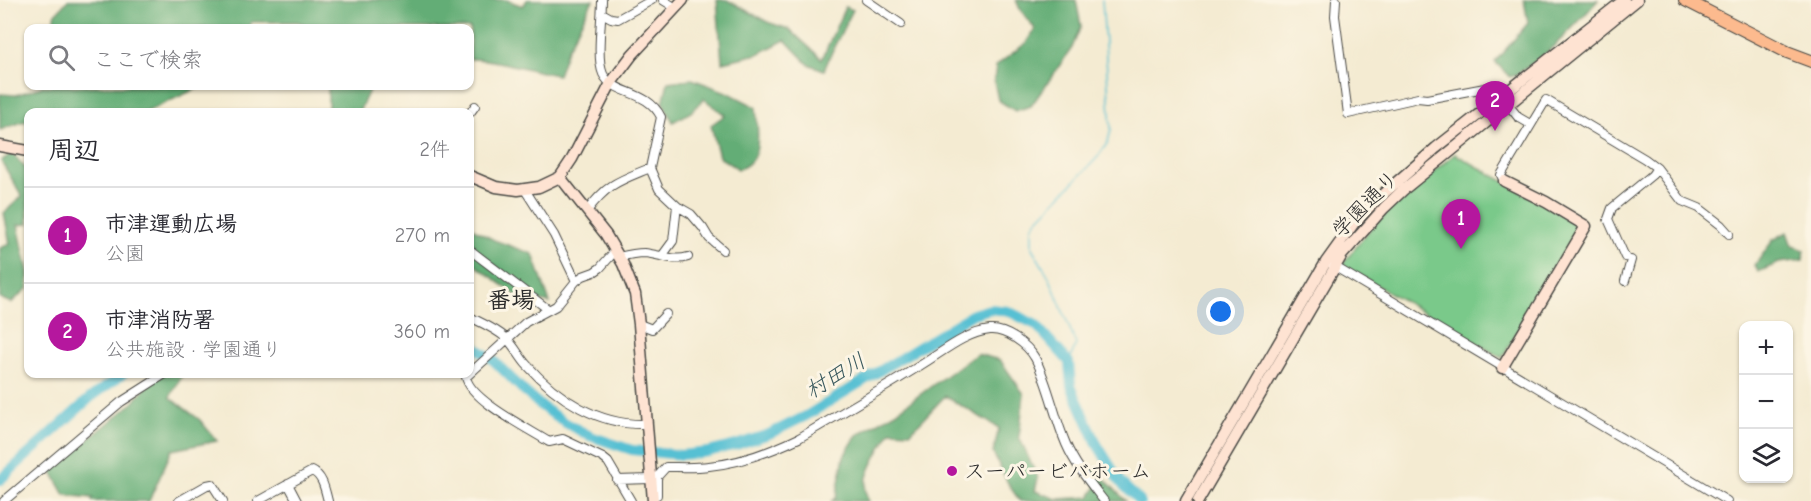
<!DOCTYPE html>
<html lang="ja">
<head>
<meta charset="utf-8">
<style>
	body { margin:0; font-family:"Comic Neue","Klee One",sans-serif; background:#f2f2f3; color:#2b2b33 }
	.controls { position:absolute; right:18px; bottom:18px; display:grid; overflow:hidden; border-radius:12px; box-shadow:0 2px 4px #0004 }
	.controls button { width:54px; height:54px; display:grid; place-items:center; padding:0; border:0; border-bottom:2px solid #e1e1e2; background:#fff; color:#2b2b33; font:30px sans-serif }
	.you { position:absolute; left:1221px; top:312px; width:21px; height:21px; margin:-15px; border:4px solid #fff; border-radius:50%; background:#1a73e8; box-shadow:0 0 0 9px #1a73e833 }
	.badge { display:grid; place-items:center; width:39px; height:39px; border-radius:50%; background:#b5179e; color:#fff; font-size:20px; font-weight:700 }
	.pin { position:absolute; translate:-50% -50px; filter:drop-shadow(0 2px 3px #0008) }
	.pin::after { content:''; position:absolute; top:32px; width:21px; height:18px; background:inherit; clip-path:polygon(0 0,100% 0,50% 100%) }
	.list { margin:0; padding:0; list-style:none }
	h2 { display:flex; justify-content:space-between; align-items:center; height:78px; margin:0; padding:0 24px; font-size:26px }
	h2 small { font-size:20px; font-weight:400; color:#7c7c81 }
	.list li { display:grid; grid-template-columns:39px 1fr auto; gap:18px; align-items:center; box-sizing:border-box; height:96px; padding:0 24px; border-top:2px solid #e1e1e2 }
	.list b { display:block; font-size:22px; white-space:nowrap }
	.list p { margin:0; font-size:20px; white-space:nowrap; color:#7c7c81 }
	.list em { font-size:20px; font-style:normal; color:#7c7c81 }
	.icon { flex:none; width:33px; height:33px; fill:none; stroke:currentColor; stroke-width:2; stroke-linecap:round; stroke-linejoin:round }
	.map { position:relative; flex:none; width:1811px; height:501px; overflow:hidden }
	.search { position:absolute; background:#fff; box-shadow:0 2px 4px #0004; left:24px; top:24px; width:450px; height:66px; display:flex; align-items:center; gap:15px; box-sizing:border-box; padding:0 21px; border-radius:12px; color:#7c7c81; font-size:22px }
	.panel { position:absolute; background:#fff; box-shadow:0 2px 4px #0004; left:24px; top:108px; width:450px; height:270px; border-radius:12px }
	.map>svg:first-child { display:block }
</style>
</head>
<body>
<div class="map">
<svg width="1811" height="501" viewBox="0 0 1811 501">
	<rect width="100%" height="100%" fill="#fcf5e5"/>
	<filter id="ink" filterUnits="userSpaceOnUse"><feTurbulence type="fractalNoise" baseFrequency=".0167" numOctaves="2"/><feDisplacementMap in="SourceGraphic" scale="12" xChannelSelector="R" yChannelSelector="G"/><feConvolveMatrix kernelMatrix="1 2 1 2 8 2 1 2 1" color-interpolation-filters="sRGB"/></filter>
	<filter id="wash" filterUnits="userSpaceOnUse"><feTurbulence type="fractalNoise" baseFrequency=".008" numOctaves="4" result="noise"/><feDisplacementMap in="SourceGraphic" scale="24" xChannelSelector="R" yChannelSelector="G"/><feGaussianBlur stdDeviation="1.35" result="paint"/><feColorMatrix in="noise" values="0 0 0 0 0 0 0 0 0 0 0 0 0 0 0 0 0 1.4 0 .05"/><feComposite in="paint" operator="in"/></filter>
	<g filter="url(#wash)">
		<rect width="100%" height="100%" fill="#f4ebd2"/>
		<path fill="#7ac98a" stroke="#527a5a" stroke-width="1.5" d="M1455,154L1578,223L1580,227L1502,358L1342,265L1367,233L1394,204Z"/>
		<path fill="#63ad76" stroke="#476c50" stroke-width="1.5" d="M68,0H506L523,6L527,0H593L567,50L558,75C528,71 500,59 470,59V28H315L298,22H251L249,28H52L55,14Z
			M717,0H727L770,23L789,29L822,59L845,7L853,10L835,45L824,70L808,64L785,40L758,54L722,62Z
			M1016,0H1076L1081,26L1072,48L1031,106L1015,111L998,100L994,81L996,66L1026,43L1035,29L1020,9Z
			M1524,0H1598C1579,22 1536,68 1510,77L1495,62L1528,23Z
			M692,79L729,93L756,107C757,127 765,162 738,169L719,157L711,125L725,115L704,99L691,112L673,122L663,103L668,82Z
			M42,86H202L146,112H28V124L25,121L0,130V94L16,95L41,87Z
			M328,86H371L359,112H328Z
			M12,153L28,171V224L18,225L28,272V288L11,303L0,298V248L10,244L4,213L22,196L1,161Z
			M470,227L494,240L533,254L550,303L519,297L470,261Z
			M1787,232L1792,246L1805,250L1803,260L1779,263L1758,272L1755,265L1773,240Z
			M977,354L1000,360L1024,394L1019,437L1038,478L1035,491L1057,499L1090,497L1097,486L1087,468L1093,467L1126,501H1020L1010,487L993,453L999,428L945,396L911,432L891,431C881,449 856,482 869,501H832L836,498L844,456L857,435L896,412L948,374Z
			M156,374H183L170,397L200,420L217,441L172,450L149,501H92L93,498L65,495L51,470L134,402Z"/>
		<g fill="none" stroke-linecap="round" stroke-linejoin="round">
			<path stroke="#56c0d3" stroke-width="1.5" d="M1069,362L1076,344L1050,279L1032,248V227L1036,221L1097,158L1108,142L1111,129L1102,0"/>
			<path stroke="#56c0d3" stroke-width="10" d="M470,343L494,361L524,391L541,406L564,422L590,436L632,450L681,455L708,452L736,445L769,434L806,416L973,314L990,309L1008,311L1036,325L1069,362L1071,386L1098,446L1121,483L1140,501
				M0,480L90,398L123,374"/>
		</g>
	</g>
	<g filter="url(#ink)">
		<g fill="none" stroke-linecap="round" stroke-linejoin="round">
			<defs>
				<path id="street" d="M602,0C602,18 596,59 603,74C613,95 647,89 661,117L650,168L659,189L677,206L691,214L703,228L709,238L723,250
					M663,0L676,8
					M866,0L901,24
					M1336,0L1335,16L1348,114L1418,98L1427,99L1490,87L1497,91L1518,117L1530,124
					M602,13L611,18L618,19L652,0
					M470,113L475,106
					M1504,181L1501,175L1546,100L1645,159L1657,168L1682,201L1699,208L1721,225L1729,234
					M525,190L554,235L576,281
					M587,211C608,183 619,181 650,168
					M470,250L549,310
					M615,251L600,268L594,272L583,276L576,281L556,306L526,322L466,377C470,400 529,429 549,442L563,439L603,458L608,462L631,501
					M662,256L673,241L677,206
					M619,257C627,255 635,253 644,253C658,254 674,262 688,257
					M1625,257L1608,219L1612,208L1652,175L1657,168
					M1332,265L1727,501
					M1625,281L1631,260
					M470,317C482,323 496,329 506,338C514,345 519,356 526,364C557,399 599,426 647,424
					M639,324L652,329L666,314
					M617,480L651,479
					M288,484L297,501
					M657,495V477L666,467C680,467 695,468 709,466C741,463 770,452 799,438C840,414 881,390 921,365C943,352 964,333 990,330C1006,329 1027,344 1035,358C1049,385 1054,416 1066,444C1075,465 1090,483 1104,501
					M4,501L121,402L165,374
					M179,501L207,485L212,484L223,501
					M258,501L312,471C323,476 325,490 328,501"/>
				<path id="secondary" d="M0,146L28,151
					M470,176L496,187L518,190L539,187L560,177L572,159L611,83L632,55L683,0
					M560,177L606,235L623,264L635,294L639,324L653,501
					M1502,368L1586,226L1546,202L1504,181
					M1186,501L1326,262L1354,223L1375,201L1436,148L1624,0
					M1198,501L1342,255L1384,208L1403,190L1637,0"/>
				<path id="primary" d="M1685,0L1787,52L1811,61"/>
			</defs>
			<use href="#street" stroke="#494844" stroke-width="10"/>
			<use href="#secondary" stroke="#494844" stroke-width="13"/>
			<use href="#primary" stroke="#494844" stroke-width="14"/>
			<use href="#street" stroke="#fff" stroke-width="8"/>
			<use href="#secondary" stroke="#fee3d2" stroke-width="10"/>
			<use href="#primary" stroke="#fcba8e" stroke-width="12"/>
		</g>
	</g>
	<circle fill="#b5179e" stroke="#fcf5e5" stroke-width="2" cx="952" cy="471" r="6"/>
	<g text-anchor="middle" stroke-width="6" stroke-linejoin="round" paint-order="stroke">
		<g font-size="21" fill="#2b2b2b" stroke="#fcf5e5">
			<text transform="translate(1365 204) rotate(-45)" y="7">学園通り</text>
		</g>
		<g font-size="21" fill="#2b2b2b" stroke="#fcf5e5" text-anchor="start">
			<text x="964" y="478">スーパービバホーム</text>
		</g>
		<g font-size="22" font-style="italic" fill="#38585d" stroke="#fcf5e5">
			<text transform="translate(835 375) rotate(-31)" y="8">村田川</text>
		</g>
		<g font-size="24" font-weight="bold" fill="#2b2b2b" stroke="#fcf5e5">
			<text x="511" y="308">番場</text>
		</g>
	</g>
</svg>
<div class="controls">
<button>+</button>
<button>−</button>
<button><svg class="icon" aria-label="layers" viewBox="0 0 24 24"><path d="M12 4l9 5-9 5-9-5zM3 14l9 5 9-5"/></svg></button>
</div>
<div class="you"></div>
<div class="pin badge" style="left:1461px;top:249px">1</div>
<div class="pin badge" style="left:1495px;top:131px">2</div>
<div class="search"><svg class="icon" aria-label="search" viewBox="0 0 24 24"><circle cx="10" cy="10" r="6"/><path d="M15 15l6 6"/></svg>ここで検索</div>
<section class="panel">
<h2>周辺<small>2件</small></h2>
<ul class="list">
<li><span class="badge">1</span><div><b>市津運動広場</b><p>公園</p></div><em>270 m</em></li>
<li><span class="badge">2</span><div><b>市津消防署</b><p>公共施設 · 学園通り</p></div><em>360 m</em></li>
</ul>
</section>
</div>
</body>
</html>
